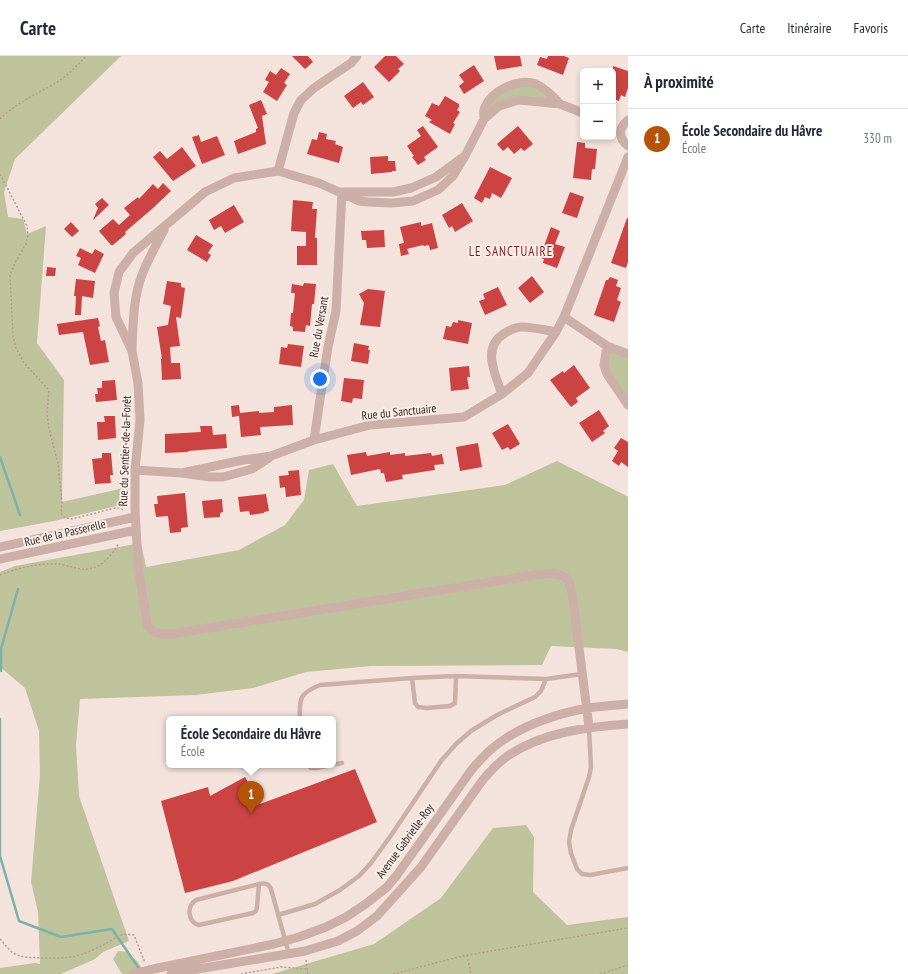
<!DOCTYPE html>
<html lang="fr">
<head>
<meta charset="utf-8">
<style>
	body { margin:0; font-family:"PT Sans Narrow",sans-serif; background:#f2f2f3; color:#1f2937 }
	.controls { position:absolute; right:12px; top:12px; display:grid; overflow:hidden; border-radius:6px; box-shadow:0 2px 6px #0003 }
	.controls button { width:36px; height:36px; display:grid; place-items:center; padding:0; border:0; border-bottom:1px solid #e0e1e3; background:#fff; color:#1f2937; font:20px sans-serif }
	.you { position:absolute; left:320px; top:323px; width:14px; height:14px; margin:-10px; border:3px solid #fff; border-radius:50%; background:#1a73e8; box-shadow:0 0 0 6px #1a73e833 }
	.badge { display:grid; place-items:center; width:26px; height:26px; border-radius:50%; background:#b45309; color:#fff; font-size:13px; font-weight:700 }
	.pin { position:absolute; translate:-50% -33px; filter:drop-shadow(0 1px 2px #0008) }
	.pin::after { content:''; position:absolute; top:21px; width:14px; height:12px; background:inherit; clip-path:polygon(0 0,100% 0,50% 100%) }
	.popup { position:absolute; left:166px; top:660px; width:170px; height:52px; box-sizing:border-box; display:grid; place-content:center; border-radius:6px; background:#fff; filter:drop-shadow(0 1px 3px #0005); font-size:13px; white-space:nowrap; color:#747a83 }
	.popup b { font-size:15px; color:#1f2937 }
	.popup::after { content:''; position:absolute; left:50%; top:100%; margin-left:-8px; border:8px solid transparent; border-top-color:#fff }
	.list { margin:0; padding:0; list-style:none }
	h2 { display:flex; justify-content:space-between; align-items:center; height:52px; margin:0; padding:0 16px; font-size:17px }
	h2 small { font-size:13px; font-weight:400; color:#747a83 }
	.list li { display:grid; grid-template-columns:26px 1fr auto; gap:12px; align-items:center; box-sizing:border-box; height:60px; padding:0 16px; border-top:1px solid #e0e1e3 }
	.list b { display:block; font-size:15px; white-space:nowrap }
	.list p { margin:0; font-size:13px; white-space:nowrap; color:#747a83 }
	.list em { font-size:13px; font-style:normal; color:#747a83 }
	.map { position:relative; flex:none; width:628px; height:918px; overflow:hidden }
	header { display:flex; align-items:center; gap:24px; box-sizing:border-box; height:56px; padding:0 20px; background:#fff; border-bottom:1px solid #e0e1e3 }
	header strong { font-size:19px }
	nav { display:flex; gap:22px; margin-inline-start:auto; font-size:14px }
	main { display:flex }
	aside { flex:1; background:#fff }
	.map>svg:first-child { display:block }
</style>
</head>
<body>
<header>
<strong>Carte</strong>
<nav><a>Carte</a><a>Itinéraire</a><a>Favoris</a></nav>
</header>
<main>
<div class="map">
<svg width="628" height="918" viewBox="0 0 628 918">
	<rect width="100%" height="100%" fill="#f3e3dc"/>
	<path fill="#bfc39b" d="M0,0H121L15,103L4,136L8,161L23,163L27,178L46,170L37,287L64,324L62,446L124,432L125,448L54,465L0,475Z
		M536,28L560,48L519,44L499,50L484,63V52L503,32Z
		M607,290L628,298V349L607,318Z
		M557,405L623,438L628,441V596L616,593L551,590L542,609L371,610L306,616L253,632L196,639L80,643L76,689L79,740L129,885L103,896L95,903L61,918H0V912L35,907L40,908L38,856L31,826L40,718L39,675L25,632L0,611V516L15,510L141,487L146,511L239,494L285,469L304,444L309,414L333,408L357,450L505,429Z
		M526,769L534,781L533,836L567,869L628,861V918H272L374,888L441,842L493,772Z
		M118,895L127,896L137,905L146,918H122L113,903Z"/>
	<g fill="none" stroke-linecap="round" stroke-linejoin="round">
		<path stroke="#7ab2a7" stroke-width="2.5" d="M0,401L20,459
			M1,615V593L18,533
			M0,663V800L19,865L61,881L112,873L140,914"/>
	</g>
	<path fill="#cb4342" d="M292,0H308L313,6L305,13Z
		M385,0H396L404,8L398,13L400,15L389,26L374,11Z
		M494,0H520L522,10L497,14Z
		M548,0H564L569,2L563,19L537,9L540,1L547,3Z
		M474,9L484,25L464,38L459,30L464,26L459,19Z
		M613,10L628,15V32L625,41L621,39L619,45L613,43Z
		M281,12L290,18L284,27L287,29L277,45L263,36L269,26L265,24L270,15L276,19Z
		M363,26L374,41L363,49L361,46L353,52L344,40Z
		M445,40L459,48V51L457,54L460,56L453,67L455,68L450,78L429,66L432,64L425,60L432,47L439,50Z
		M261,44L267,58L262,60L266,88L238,98L234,85L256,76V73L258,72L249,49Z
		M423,70L438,91L424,101L426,104L418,109L412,101L414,100L407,90L421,80L417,74Z
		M518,70L533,88L524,95L521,92L514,98L508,91L503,95L497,88Z
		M319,76L327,78L326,83L336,85L335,88L343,91L339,107L307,98L312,83L317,84Z
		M199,79L201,86L217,80L225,99L202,108L192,81Z
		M577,86L585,87V92L597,93L595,113H592L591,124L573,122Z
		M182,91L196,110L173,125L153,101L160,95L167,103Z
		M388,100V105H395L396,115H392V116L371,118L370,101Z
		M490,111L512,122L501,142L492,137L490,143L485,141L482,147L474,142Z
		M163,127L171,135L152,153L125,176L126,178L113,189H111L99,175L113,163L119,169L130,159L124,152L138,141L139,143L153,128L158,133Z
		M570,136L584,141L577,162L562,157Z
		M102,142L109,149L93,164L98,152L95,148Z
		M293,144L313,146L312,153H317L315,182H317V209H297V190H306V176L291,175Z
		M462,147L473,165L455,176L452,170L449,172L442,159Z
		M234,149L244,166L225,177L221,170L214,174L209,164Z
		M627,162H628V206L626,212L611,207Z
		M71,166L79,175L72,181L64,173Z
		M421,166V170L432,167L438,192L430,194L429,189L424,190L423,189L407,193L409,198L401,200L399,188L404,187L400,171Z
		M551,171L560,175L555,188L565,191L557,212L543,207L544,203L541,202L543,197L540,196L542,189L544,190Z
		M384,174L385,191L367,192L366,184H362L361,175Z
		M196,179L213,189L208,197L211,199L207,206L187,194Z
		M80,192L92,198L95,193L104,198L95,217L78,209L81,202L76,200Z
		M47,211L56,212L55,220H46Z
		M532,220L544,236L530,247L518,232Z
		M610,221L618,224L616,230L621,232L617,244L621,246L614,266L594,259L606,224H608Z
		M76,223L95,225L93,242L82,240L81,259H75L76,240H74Z
		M167,225L181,227V231L185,232L181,262L176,261L180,290L170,291L171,307H180L181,323L162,324L161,303H162L157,271L168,269L171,250L163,248Z
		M304,227L316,228L314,248H312L310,270L306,269L305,276L293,275V271L290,270L291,257H293L295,237H291L292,228L303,230Z
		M498,231L507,249L485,259L479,245L485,243L483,238Z
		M368,233L385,235L380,271L360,269L364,247L359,238Z
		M98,262L100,270L98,271L101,285L105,284L109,306L90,309L83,276L59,279L57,268Z
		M458,264L472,267L468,288L443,283L446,270L451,271L453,266L458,267Z
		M354,287L369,290L368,294H370L368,308L351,305Z
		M288,288L304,290L301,311L279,308L281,291L287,292Z
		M574,309L590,332L576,342L578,346L571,351L550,324L563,315L564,317Z
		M469,310L470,321H467L469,333L451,335L449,312Z
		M344,322L364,324L362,343L353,342L352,347L341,345Z
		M115,324L117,344L96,346L95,338H98L97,332H102V325Z
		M239,349L240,357L259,355V357L274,356V351L292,349L293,369L260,371L261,379L241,381L239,360L232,361L231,350Z
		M599,354L609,370L603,375L605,377L592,386L579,367Z
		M104,360H115L116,382L98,384L97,366H105Z
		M508,368L520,388L510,394L508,391L502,394L492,377Z
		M200,370H212L213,379L226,378L227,392L188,395V396L165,397V378L201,376Z
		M621,382L628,386V411L621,406L619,410L612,405L618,395L614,392Z
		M478,387L482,411L460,415L456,391Z
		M366,396L367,400L390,396V399L405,397V400L431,397L432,400L442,398L444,408L434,409L435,414L402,419L403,423L386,426L384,417H381L380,413L351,419L347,399Z
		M102,397H111L113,419H110L111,427L95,428L92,403L102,402Z
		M299,414L301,439L286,441L285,431L280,432L279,420L289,419L288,415Z
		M185,437L188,471L181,472V476L170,477L168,460L156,461L154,448H158L157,440Z
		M266,438L269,455L264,456V457L250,459L249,455L240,456L238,441Z
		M222,443L223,456L220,457V461L204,462L202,445Z
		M355,713L377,766L233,825L185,837L161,745L208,731L210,740L245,721L260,748Z"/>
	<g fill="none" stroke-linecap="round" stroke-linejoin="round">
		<path stroke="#b89991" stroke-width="1.5" stroke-dasharray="2 2" stroke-linecap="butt" d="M0,63C16,47 36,38 56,27C67,20 77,10 86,0
			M0,118L27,170L28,179L26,188L16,205L10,219L13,280L16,292L24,307L49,334L47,358L49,373L58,407L62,446L61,457L62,459L65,462L72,463L115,452H119L124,454
			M0,519C17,512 38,507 57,508C65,508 73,512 81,513C99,515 111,501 119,487
			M0,883C5,888 9,895 15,898C23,902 31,901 39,902C56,902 73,903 88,896C95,893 102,890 108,886C118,880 121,877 134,879L145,907
			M467,899L471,918
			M306,904L308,918
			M241,918L281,911L307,913
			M393,918L467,899L628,872
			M600,918L628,909"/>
		<path stroke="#ccafa7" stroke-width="4.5" d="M412,622L415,647L418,651L427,652L450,650L455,647L456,620
			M546,623L582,618
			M589,672L591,711L589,721L571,774L569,786L571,797L577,813L582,818L590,819L628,812
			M308,709L311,712H316L342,707
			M259,828L257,851L256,855L253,857L199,869C188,867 186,850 196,844L259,828C264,827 269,827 271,833L289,898
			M278,859L315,848L340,834L359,820L371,807L392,778L441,705L456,688L471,675L497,659L535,641L541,635L546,623L456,620L412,622L320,629C300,637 299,642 300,663"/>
		<path stroke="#ccafa7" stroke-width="9" d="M583,57L560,48L519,44L499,50L484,63L465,100L453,120L438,134L413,145L392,147L368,146L359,145L319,127L278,115L234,122L205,136L133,197L119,216L114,237L116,261L132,295L138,327L140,364L135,414V452L138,510L146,560L148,570L154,576L162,578H173L190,575L534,519C544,518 559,515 567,523C570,526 571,532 572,536L589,671
			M484,63C484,60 483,54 485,51C492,34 519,22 536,28C545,32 554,41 560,48
			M628,64C618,72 618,82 628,90
			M278,115L294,57L301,44L314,32L351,7L357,0
			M344,136H393L411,132L436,121L462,102
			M564,261L607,290L628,298
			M607,290L604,309L607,318L628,349
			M132,293C133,271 133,249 139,228C144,209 155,192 164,174
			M502,338C495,318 481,291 505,277C510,274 516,271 522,271C532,271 546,274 556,276
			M314,384L319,350L328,291L336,255L342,136
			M135,414L182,417L210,421H223L252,413L269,402
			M182,417L243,404L271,400L314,384L370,369L464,361L502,338L528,317L556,276L564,261L628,101
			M0,491L135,461
			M0,503L136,474
			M158,912L274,888L299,881L326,871L346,861L367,847L387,831L397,819L470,716C480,703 493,690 508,681C532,666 561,657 588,652C601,650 615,649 628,648
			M171,918L186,915L305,895L338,885L357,875L377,860L421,811L482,725C490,715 499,706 509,699C544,676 587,671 628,668"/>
		<path stroke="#ccafa7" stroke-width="9" d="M133,918L158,912"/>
	</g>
	<g text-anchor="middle" stroke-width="4" stroke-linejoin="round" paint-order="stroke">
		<g font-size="12" fill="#382928" stroke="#faeee9">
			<text transform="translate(319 271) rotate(-80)" y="4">Rue du Versant</text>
			<text transform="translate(399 356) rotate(-6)" y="4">Rue du Sanctuaire</text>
			<text transform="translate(125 395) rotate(-88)" y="4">Rue du Sentier-de-la-Forêt</text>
			<text transform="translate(65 477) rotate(-13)" y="4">Rue de la Passerelle</text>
			<text transform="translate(405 785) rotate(-54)" y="4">Avenue Gabrielle-Roy</text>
		</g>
		<g font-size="13" letter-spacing="1" fill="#8b1e1d" stroke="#faeee9">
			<text x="511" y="200">LE SANCTUAIRE</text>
		</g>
	</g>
</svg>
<div class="controls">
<button>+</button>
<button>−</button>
</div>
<div class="you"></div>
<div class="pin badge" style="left:251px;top:758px">1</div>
<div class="popup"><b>École Secondaire du Hâvre</b>École</div>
</div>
<aside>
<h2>À proximité<small></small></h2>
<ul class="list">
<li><span class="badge">1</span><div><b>École Secondaire du Hâvre</b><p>École</p></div><em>330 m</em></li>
</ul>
</aside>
</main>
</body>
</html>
